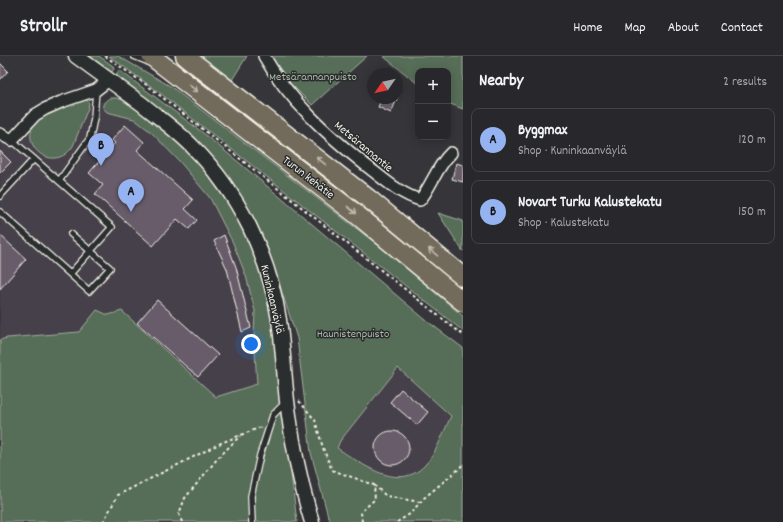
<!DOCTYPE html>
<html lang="en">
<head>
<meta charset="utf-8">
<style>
	body { margin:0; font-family:Dekko,sans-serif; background:#343438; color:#f1f3f6 }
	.controls { position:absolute; right:12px; top:12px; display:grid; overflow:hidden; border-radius:8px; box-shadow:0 2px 10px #0003 }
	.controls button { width:36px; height:36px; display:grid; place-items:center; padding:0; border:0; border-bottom:1px solid #444448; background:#28282c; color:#f1f3f6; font:20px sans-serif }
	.compass { position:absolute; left:367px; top:12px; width:36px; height:36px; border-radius:50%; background:#28282c; box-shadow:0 2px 10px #0003; rotate:236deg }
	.you { position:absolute; left:251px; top:288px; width:14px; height:14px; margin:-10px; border:3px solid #fff; border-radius:50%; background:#1a73e8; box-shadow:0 0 0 6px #1a73e833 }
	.badge { display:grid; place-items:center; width:26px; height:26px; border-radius:50%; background:#95b2f1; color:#111; font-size:13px; font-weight:700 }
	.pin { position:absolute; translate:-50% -33px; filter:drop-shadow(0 1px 2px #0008) }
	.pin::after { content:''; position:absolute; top:21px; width:14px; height:12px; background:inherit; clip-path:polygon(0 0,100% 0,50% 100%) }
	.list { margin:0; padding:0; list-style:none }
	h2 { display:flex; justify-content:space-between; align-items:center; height:52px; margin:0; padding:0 16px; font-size:17px }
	h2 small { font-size:13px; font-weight:400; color:#a5a6a9 }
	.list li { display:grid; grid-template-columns:26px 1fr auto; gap:12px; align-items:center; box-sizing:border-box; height:64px; margin:0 8px 8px; padding:0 8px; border:1px solid #444448; border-radius:8px }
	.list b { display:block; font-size:15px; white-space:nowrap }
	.list p { margin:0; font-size:13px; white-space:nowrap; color:#a5a6a9 }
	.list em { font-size:13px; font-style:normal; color:#a5a6a9 }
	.map { position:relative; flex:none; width:463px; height:466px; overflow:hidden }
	header { display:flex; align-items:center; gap:24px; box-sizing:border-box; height:56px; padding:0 20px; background:#28282c; border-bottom:1px solid #444448 }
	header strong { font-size:19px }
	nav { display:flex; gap:22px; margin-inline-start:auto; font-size:14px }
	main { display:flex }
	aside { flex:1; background:#28282c }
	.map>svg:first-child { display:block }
</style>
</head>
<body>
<header>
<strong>Strollr</strong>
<nav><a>Home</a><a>Map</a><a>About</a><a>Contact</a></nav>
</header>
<main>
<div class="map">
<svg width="463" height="466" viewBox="0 0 463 466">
	<rect width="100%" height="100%" fill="#36363a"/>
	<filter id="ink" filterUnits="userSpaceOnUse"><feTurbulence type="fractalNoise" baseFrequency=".025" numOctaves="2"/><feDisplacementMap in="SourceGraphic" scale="8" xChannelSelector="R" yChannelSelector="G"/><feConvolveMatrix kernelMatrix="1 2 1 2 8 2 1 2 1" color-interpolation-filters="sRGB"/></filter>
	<g filter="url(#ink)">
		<path fill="#454149" d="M110,44L151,76L180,106L210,142L233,188L246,220L255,255L254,281L257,328L216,341L122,255L108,259L97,254L79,276L7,282L0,284V88L53,56Z
			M398,312L451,360L435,395L425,410L411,420L392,421L369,413L337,392L340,385Z"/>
		<path fill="#566d59" stroke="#a5afa0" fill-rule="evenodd" d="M86,0H99L113,10L114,13L111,17Z
			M109,0H118L170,30L382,192L463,260V275L160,37Z
			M200,0H247L232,24Z
			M263,0H367L312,49Z
			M383,0H463V53L448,47V15H418V28Z
			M119,14L198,73L242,109L427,265L463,292V466H331L328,460L311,397L297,282L266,188L228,123L115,21ZM398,312L451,360C443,377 437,396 425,409C399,437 362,408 337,392L340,385Z
			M110,42H117L123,44L150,62L192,97L235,157L251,186L263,222L271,257L297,466H0V284L7,282L79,276L97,254L108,259L122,255L216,341L257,328L254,281L255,255L246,220L233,187L210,142L180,106L151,76L134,63L107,56L103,52C102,47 106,44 110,42Z
			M87,44L89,47L88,52L73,90C54,119 17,90 36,65C46,53 72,47 87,44Z
			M438,157L463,165V195L462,194Z"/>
		<path fill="#675c6b" stroke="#f4f1e8" d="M0,7L8,15L0,24Z
			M397,38H399L391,57L378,51L382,42H397Z
			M125,69L144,86L137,94L193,144L185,153L197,164L189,173L177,163L153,190L95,138L103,129L89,117L115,87L112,84Z
			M0,95L11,106L0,117Z
			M456,107L463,109V126L452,123Z
			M0,179L26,203L0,233Z
			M224,179L236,211L251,272L242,276L227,213L214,185Z
			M157,244L218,299L198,321L137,267Z
			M401,333L428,356L417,369L390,346Z
			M375 392a17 17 0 1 1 34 0a17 17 0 1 1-34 0Z"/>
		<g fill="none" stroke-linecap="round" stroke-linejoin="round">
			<defs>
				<path id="service" d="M134,0L149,6
					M59,125L90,82L94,62L96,34
					M0,140L34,103
					M0,156L70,218L112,171L12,84
					M70,218L89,235L110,212L71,178
					M252,466L251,440L260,399L273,359L285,347"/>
				<path id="minor" d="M264,0C289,45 329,80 368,111C385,124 400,138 420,144C432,129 437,110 451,97
					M0,78L12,84L35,59L45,53L61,46L96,34L109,24"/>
				<path id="tertiary" d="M76,0C98,16 120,32 142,48C159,62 178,75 193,91C239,137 269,200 279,264C283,291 284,318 287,345C292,386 300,427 312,466"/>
				<path id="trunk" d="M151,0L356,158L463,246
					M185,0L369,143L463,221"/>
			</defs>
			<use href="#service" stroke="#f4f1e8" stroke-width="8"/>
			<use href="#minor" stroke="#f4f1e8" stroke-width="14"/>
			<use href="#tertiary" stroke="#f4f1e8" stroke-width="17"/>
			<use href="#trunk" stroke="#f4f1e8" stroke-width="21"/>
			<path stroke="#f4f1e8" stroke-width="2" stroke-dasharray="3 3" stroke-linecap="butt" d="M105,0L148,30L463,279
				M299,345L315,364L323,392L332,414L374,429L375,443L361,456L362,466
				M374,429L386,440L420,446
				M103,466L118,439L221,387L261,371
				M182,466L179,458L185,442L218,402L240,380
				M397,466L410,458L424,442L460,412L463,407"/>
			<use href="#service" stroke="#2a2d2e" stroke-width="5.5"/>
			<use href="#minor" stroke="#2a2d2e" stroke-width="11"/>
			<use href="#tertiary" stroke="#2a2d2e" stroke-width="14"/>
			<use href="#trunk" stroke="#726b5a" stroke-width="18"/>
		</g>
		<defs><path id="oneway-shaft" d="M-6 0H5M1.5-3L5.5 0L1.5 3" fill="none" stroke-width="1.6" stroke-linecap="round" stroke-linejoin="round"/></defs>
		<g stroke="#c0bbaf">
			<use href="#oneway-shaft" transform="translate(193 32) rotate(38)"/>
			<use href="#oneway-shaft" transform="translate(321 105) rotate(-142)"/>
			<use href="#oneway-shaft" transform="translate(352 154) rotate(38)"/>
			<use href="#oneway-shaft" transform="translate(433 196) rotate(-140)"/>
		</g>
	</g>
	<g text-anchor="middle" stroke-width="3" stroke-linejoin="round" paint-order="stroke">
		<g font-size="12" fill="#adb6a8" stroke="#2a2d2e">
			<text x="313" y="24">Metsärannanpuisto</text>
			<text x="353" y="281">Haunistenpuisto</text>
		</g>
		<g font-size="12" fill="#f4f1e8" stroke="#2a2d2e">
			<text transform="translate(364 90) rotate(40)" y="4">Metsärannantie</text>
			<text transform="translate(309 121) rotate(38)" y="4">Turun kehätie</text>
			<text transform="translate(273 243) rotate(77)" y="4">Kuninkaanväylä</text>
		</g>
	</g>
</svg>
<div class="controls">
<button>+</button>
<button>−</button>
</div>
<svg class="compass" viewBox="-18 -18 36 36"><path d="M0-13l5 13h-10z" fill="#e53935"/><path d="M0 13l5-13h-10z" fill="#a5a6a9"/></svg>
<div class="you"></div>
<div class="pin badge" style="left:131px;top:156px">A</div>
<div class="pin badge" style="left:101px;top:110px">B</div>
</div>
<aside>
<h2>Nearby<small>2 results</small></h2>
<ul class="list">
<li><span class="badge">A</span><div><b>Byggmax</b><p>Shop · Kuninkaanväylä</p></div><em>120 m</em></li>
<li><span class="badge">B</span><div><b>Novart Turku Kalustekatu</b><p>Shop · Kalustekatu</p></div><em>150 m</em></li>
</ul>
</aside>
</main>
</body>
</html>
